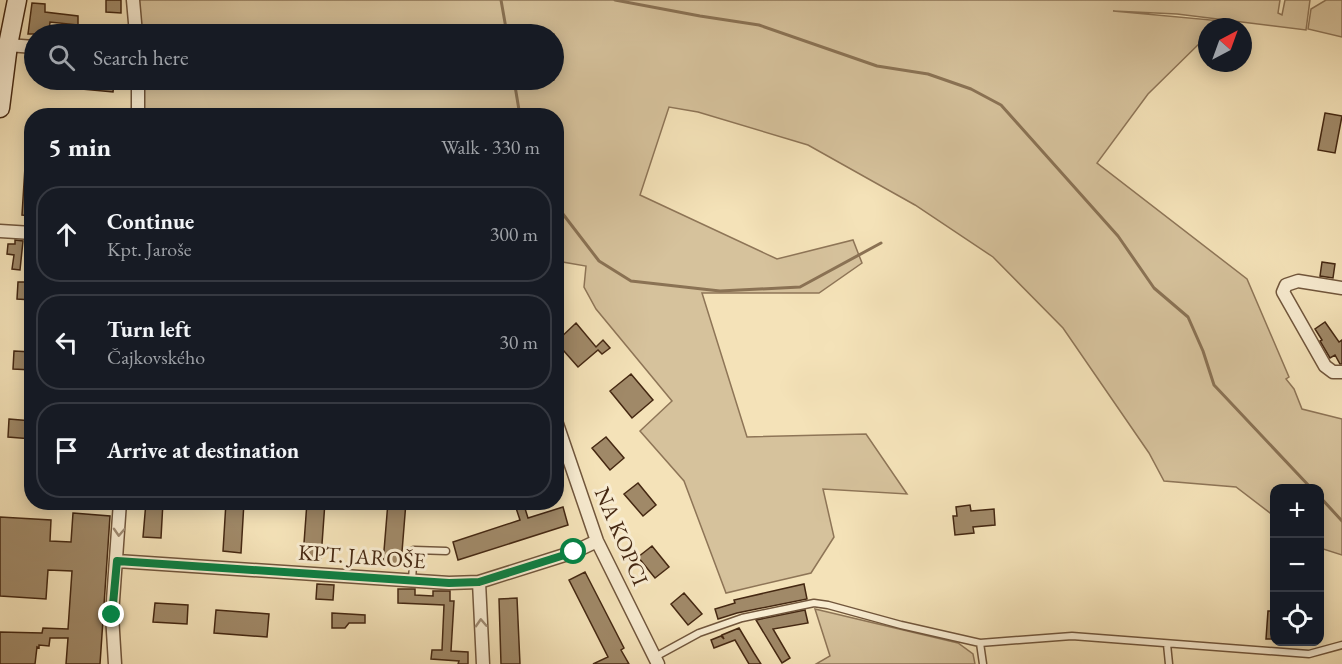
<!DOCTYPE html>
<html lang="en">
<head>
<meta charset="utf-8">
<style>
	body { margin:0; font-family:"EB Garamond",serif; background:#20242c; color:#f1f3f6 }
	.controls { position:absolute; right:18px; bottom:18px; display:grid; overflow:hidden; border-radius:12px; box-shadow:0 3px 15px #0003 }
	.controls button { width:54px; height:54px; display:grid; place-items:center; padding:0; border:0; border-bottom:2px solid #363941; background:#171b24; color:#f1f3f6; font:30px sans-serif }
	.compass { position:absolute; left:1198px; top:18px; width:54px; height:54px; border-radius:50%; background:#171b24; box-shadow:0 3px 15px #0003; rotate:41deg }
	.stop { position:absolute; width:18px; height:18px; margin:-14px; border:4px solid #0b8043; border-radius:50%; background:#fff }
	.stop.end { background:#0b8043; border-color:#fff; box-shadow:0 2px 6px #0008 }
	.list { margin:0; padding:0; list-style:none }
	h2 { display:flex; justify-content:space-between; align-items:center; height:78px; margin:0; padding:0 24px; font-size:26px }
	h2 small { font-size:20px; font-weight:400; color:#9ea1a6 }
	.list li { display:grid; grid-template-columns:39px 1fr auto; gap:18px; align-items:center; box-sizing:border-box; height:96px; margin:0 12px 12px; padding:0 12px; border:2px solid #363941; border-radius:24px }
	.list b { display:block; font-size:22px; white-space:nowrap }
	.list p { margin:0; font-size:20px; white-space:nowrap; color:#9ea1a6 }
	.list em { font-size:20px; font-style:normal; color:#9ea1a6 }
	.icon { flex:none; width:33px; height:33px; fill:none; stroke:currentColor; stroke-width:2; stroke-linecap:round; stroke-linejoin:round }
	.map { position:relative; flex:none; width:1342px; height:664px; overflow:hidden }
	.search { position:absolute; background:#171b24; box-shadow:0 3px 15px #0003; left:24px; top:24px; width:540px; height:66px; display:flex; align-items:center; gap:15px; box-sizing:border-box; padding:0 21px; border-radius:33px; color:#9ea1a6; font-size:22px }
	.panel { position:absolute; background:#171b24; box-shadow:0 3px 15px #0003; left:24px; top:108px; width:540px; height:402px; border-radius:24px }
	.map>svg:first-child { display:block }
</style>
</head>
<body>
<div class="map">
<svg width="1342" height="664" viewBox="0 0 1342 664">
	<rect width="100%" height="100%" fill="#f4e2b8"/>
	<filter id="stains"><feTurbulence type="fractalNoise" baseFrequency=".00333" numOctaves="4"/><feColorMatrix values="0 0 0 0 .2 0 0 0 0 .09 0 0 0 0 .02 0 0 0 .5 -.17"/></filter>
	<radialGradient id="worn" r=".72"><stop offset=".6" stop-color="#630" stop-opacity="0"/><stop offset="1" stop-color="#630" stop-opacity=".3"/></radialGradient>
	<path fill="#d6c29c" stroke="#8e7557" stroke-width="1.5" d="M138,0H1280L1278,13L1282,15L1285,0H1310L1306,30L1177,14L1113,11L1222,21L1216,27H1207V36L1148,94L1097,163L1247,279L1289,377L1286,379L1294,389L1302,409L1342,419V555L1320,548V488H1274V516L1236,487L1164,481L1149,453L1063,328L993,257L915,205L808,145L698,112L669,107L640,195L777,259L853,240L862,263L819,293H702L747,437L866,434L907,494L823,489L834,537L811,573L726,593L684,481L640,431L672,401L596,309L584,287L586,266L557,261L556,116L142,115L144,80H554V34H141Z
		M1326,0H1342V37L1308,29L1311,9Z
		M815,609L958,643L973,654L975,664H816L830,656Z"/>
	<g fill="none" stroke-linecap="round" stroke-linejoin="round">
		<path stroke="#8a7254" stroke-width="3" d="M501,0L507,34
			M615,0L700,16L759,25L877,66L928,74L971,89L1001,105L1118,236L1154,288L1188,317L1203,351L1214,385L1311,488
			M514,80L520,116
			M556,205L599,261L631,281L720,291L800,287L881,243
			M1320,497L1342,521"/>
	</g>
	<path fill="#a08968" stroke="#452812" stroke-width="1.5" d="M106,0H121V13L106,12Z
		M32,3L45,4V12L78,16V25L50,22L49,31H46L45,34H28Z
		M82,80H108V82H114L113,92L82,89Z
		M1325,113L1342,116L1335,153L1318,150Z
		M25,167H32V216L22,215Z
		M15,240L23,241L20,270L12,269L14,255L7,254L8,244H15Z
		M1322,262L1335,264L1333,278L1320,276Z
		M18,282H32V300L17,299Z
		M1325,322L1339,342L1342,340V364H1340L1335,355L1330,358L1320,341L1322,340L1315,329Z
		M576,323L596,347L603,340L610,348L602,354L598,350L578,367L556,342Z
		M14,351L32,352V370L13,369Z
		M631,374L653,400L632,418L610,391Z
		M9,419L32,421V439L8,437Z
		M606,437L624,458L610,470L592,448Z
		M638,483L656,505L643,516L624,494Z
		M146,502H163L161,538L143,537Z
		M226,502H244L241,553L223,551Z
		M307,502H325L321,558L303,557Z
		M388,502H406L401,564L383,563Z
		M514,502H523L528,518L563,507L568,525L458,560L453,542L520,520Z
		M970,505L971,511L994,509L995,525L973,527L974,533L955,535L953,516H957L956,507Z
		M73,513L110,516L100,664H66L68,638H50L49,646L39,645V648L37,647L35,664H0V632L42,633L43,628L68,629L72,571L48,570L46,599L0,596V517L51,520L50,541L71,542Z
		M652,546L669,567L655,578L638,557Z
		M585,572L624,648L621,650L629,664H593L608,657L569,580Z
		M317,584L334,585L333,600L316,599Z
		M804,584L807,599L737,613L718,619L715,609L735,603L734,600Z
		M398,589H415V595L433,596V591H450V601H454L451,651L468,652V664H458L459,661L431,659L432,650H442L444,605L398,603Z
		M684,593L702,614L688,625L671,604Z
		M517,598L520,664H501L499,599Z
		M155,603L188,605L187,624L153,622Z
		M216,610L269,614L267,637L214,633Z
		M805,610L808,623L773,629L790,658L782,663L756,620Z
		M1268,611H1275V639H1266Z
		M332,613L365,615V623H349L345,628H332Z
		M739,628L754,653L761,664H749L735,640L714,648L711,640L721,636L724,639L722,635Z"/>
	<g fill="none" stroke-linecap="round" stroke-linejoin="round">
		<defs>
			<path id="lane" d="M412,580L414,550L446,551
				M980,643L1072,636L1309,654L1342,645
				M1167,644L1169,664
				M655,657L699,633L742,618L814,603L828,605L901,625L980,643L983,664"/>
			<path id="street" d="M133,0L136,34
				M8,45L34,47
				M138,116V80
				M0,231L32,233
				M1342,288L1298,281L1286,285L1283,292L1325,366L1333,372H1342
				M556,421L597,541L658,664
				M117,561L449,583L479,582L574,552L597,541
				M479,582L483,664
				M115,664L112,615L120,502"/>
			<path id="secondary" d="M0,108L8,45L17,0"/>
		</defs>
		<use href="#lane" stroke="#71563c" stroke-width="9"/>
		<use href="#street" stroke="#71563c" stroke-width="15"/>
		<use href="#secondary" stroke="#452812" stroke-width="21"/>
		<use href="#lane" stroke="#f8ecd1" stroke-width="6"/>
		<use href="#street" stroke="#f8ecd1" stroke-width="12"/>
		<use href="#secondary" stroke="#f8ecd1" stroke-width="18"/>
	</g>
	<defs><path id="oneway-chevron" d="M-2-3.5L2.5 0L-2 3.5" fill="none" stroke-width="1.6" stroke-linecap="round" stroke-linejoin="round" transform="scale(1.5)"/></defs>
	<g stroke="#9e8a72">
		<use href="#oneway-chevron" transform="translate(119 532) rotate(93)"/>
		<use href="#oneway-chevron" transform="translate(481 623) rotate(-93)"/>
	</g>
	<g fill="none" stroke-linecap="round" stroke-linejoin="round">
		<path stroke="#0b8043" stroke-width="8" d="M112,615L117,561L449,583L479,582L574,552"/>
	</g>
	<g text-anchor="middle" stroke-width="6" stroke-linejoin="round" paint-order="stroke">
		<g font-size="22" fill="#452812" stroke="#f8ecd1">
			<text transform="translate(622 536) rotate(67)" y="8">NA KOPCI</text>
			<text transform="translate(362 556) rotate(4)" y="8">KPT. JAROŠE</text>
		</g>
	</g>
	<rect width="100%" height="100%" filter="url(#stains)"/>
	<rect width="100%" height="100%" fill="url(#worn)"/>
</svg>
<div class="controls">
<button>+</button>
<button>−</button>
<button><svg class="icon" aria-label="locate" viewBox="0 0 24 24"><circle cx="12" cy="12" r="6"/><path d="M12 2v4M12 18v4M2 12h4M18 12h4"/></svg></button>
</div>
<svg class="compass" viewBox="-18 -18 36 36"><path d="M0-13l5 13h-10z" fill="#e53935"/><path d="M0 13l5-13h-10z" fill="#9ea1a6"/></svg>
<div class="stop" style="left:574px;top:552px"></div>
<div class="stop end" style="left:112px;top:615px"></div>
<div class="search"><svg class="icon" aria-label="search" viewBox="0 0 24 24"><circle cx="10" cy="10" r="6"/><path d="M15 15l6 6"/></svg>Search here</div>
<section class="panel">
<h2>5 min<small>Walk · 330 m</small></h2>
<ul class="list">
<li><svg class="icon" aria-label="ahead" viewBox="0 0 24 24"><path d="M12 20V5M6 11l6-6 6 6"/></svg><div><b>Continue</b><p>Kpt. Jaroše</p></div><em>300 m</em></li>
<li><svg class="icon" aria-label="left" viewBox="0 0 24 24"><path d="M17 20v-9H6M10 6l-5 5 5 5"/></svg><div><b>Turn left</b><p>Čajkovského</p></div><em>30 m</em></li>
<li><svg class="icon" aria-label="arrive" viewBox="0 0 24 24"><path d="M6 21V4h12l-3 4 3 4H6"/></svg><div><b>Arrive at destination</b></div></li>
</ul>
</section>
</div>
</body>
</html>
